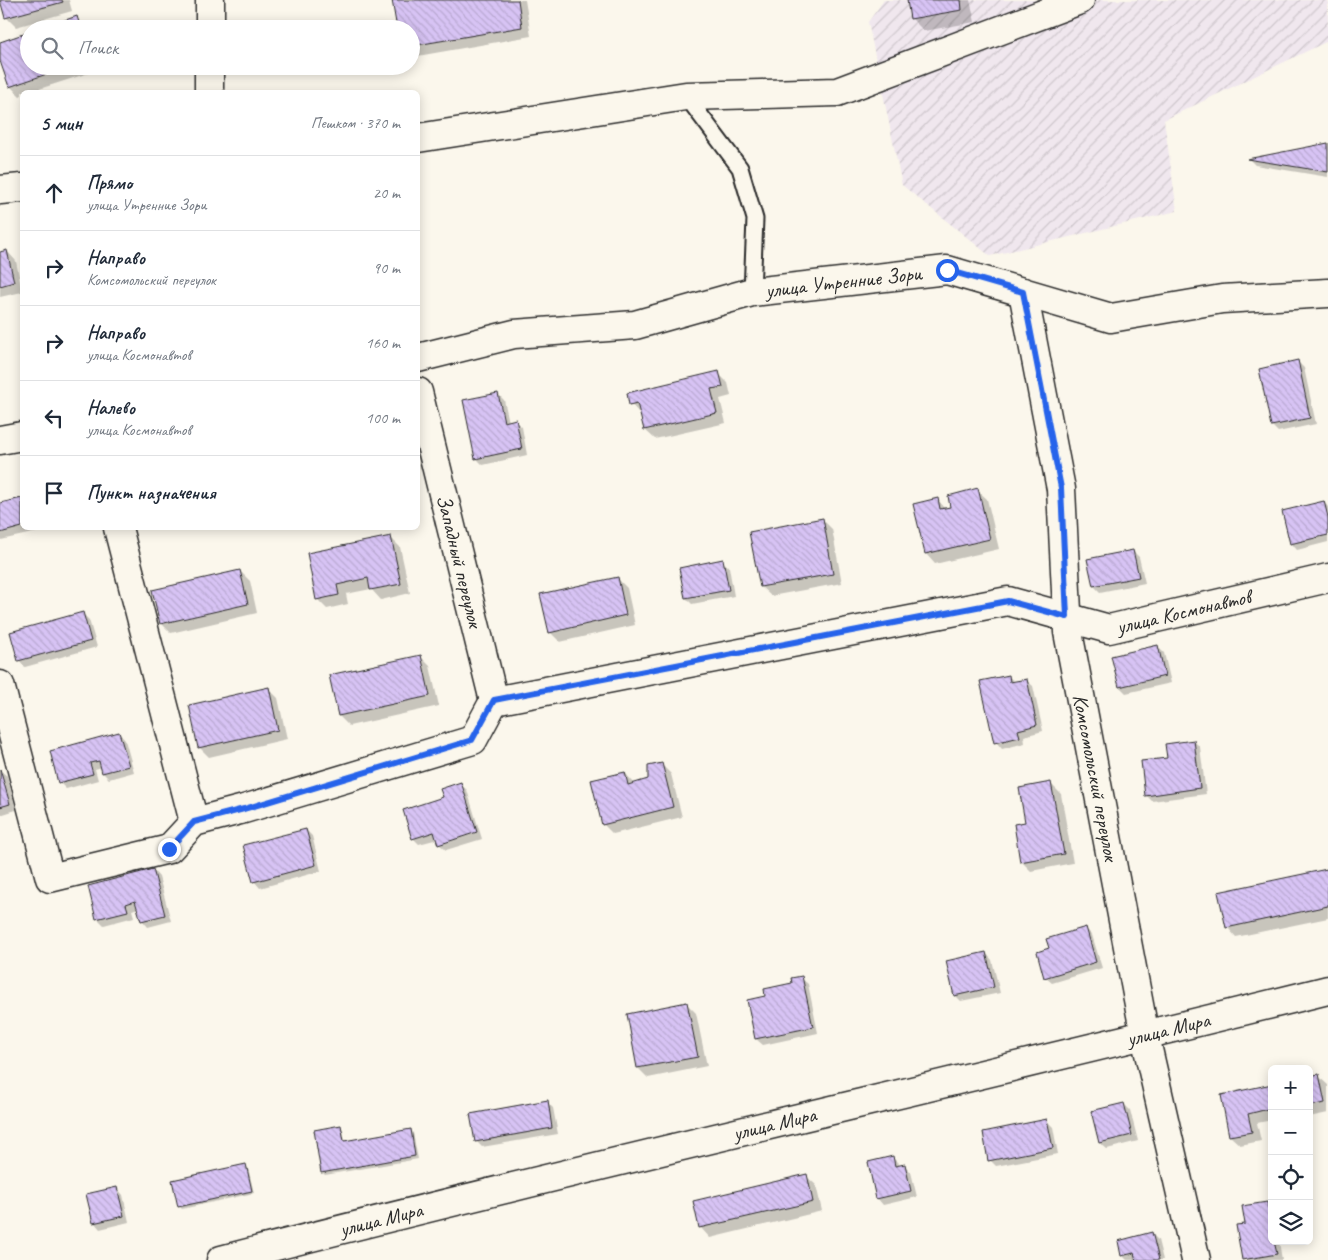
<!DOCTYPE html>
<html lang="ru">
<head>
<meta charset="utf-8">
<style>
	body { margin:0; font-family:Caveat,sans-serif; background:#f2f2f3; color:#1f2937 }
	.controls { position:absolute; right:15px; bottom:15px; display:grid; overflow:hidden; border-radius:8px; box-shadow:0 2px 12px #0003 }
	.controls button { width:45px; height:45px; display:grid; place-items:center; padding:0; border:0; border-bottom:1px solid #e0e1e3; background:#fff; color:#1f2937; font:25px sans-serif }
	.stop { position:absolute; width:15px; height:15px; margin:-11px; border:4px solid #2563eb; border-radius:50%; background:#fff }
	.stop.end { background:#2563eb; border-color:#fff; box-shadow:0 1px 5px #0008 }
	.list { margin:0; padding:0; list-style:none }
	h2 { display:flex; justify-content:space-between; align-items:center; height:65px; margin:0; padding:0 20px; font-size:21px }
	h2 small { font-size:16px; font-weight:400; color:#747a83 }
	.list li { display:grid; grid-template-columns:32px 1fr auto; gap:15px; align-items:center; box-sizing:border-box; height:75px; padding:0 20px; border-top:1px solid #e0e1e3 }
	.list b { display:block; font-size:19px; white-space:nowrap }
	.list p { margin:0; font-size:16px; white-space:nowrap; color:#747a83 }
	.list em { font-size:16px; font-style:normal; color:#747a83 }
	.icon { flex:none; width:28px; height:28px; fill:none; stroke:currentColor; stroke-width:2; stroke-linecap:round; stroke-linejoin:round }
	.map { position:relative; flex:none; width:1328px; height:1260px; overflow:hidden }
	.search { position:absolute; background:#fff; box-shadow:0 2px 12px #0003; left:20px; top:20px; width:400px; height:55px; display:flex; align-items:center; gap:12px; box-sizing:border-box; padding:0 18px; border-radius:28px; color:#747a83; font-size:19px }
	.panel { position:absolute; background:#fff; box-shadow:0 2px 12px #0003; left:20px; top:90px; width:400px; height:440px; border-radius:8px }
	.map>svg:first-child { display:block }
</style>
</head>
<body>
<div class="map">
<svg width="1328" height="1260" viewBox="0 0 1328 1260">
	<defs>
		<pattern id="industrial-furrows" width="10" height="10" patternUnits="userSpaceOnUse" patternTransform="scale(1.25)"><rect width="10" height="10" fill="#f0e7ee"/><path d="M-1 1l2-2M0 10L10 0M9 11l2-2" fill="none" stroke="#cec6cc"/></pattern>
		<pattern id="building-back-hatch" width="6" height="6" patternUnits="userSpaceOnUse" patternTransform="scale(1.25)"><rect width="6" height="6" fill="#d7c3f4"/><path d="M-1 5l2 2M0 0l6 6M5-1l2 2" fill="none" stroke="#b9a8d1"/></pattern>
	</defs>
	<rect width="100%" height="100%" fill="#fbf7ec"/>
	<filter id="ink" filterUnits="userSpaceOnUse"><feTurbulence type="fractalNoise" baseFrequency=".02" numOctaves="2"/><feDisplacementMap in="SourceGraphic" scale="10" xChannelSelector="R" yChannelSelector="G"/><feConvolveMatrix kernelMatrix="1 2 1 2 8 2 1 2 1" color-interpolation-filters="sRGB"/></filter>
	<g filter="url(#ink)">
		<path fill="url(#industrial-furrows)" d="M884,0H1328V41L1164,120L1177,211L990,256L902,185L868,22Z"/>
		<path fill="#0003" d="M1,0H69L72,11L16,27L6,17Z
			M394,0H525L531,36L412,57L411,29Z
			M908,0H970L975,22L924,31L911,18Z
			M77,18L87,29H43Z
			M0,43L29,66H100L101,69L30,92H22V95L20,96L10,86L0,57Z
			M1328,145V177L1255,165L1250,160Z
			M7,251L16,261L22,292L0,297V253Z
			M1297,361L1304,368L1316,424L1278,432L1272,426L1260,370Z
			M718,373L728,383L731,396L720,399L726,423L655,439L645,430L640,414L631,404Z
			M498,394L504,400L509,422L515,421L522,427L527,455L483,465L476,458Z
			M977,490L987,499L999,549L935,564L926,554L914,505L937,499L946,509L952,507Z
			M22,499V528H55L1,540L0,504Z
			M1324,502L1328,507V542L1297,550L1291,543Z
			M823,520L832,529L842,583L771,596L761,587Z
			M390,537L400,547L410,593L381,600L371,589L346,594L348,604L327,609L317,599Z
			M1133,551L1139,557L1145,583L1100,592L1094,586Z
			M722,561L729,567L734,596L692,604L686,598Z
			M240,571L250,581L257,613L171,633L161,623Z
			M617,578L627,588L635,625L560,642L550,632Z
			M83,614L89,620L97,647L25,667L19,660Z
			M1157,646L1164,653L1171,683L1126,693L1120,687L1113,657Z
			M420,656L430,666L439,706L349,726L339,716L330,676Z
			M1008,676L1015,682L1026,680L1033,686L1043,731L1024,736L1025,743L1002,749L996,742Z
			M269,689L278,698L287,739L209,757L199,747Z
			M119,733L125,740L134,772L109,779L103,773L102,767L95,769L98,780L66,789L60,783Z
			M1194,741L1200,747L1206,794L1152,801L1146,795Z
			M661,764L671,774L682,817L613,834L603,824L625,773L635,784L650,780Z
			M0,770L7,776L16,810L0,815Z
			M460,784L467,790L482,839L446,850L439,844L438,839L419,844L413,838L445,798Z
			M1051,784L1061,794L1073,863L1031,871L1021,861L1027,823Z
			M306,830L312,836L321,871L260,888L254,881Z
			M153,870L159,877L171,921L148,927L142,920L138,908L132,910L134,917L104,925L97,918Z
			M1326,870L1328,872V918L1236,937L1227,927Z
			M1086,929L1092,935L1102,968L1052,983L1045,977L1051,949Z
			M986,953L992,960L1000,993L961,1001L955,995Z
			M801,978L808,984L818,1033L763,1045L756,1039L767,997L793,984Z
			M686,1003L696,1013L707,1066L648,1078L638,1068L628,1015Z
			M1318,1076L1328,1085V1113L1309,1117V1077Z
			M1272,1085V1120L1257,1123L1261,1141L1240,1145L1230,1136L1222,1096Z
			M547,1102L553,1108L558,1134L482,1147L476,1141Z
			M1124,1104L1130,1110L1138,1141L1107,1149L1100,1143Z
			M1047,1121L1053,1127L1058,1154L996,1166L990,1160Z
			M340,1126L343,1129L345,1142L410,1130L413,1133L418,1159L325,1175L322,1172Z
			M893,1158L899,1164L900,1167L905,1166L911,1172L917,1197L883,1205L877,1198Z
			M245,1166L248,1168L254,1193L182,1209L179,1206Z
			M806,1176L816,1185L822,1211L710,1238L701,1228L695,1202Z
			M117,1188L123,1195L129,1222L100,1229L94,1222Z
			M1267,1203L1272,1208V1241H1279L1282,1260H1244L1246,1225Z
			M1151,1233L1158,1240L1163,1260H1127L1122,1255Z"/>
		<path fill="url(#building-back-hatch)" stroke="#2b2b2b" d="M0,0H62L63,2L5,18Z
			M392,0H518L522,27L411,46V29H397Z
			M907,0H961L962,10L910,19Z
			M77,16L81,29H39L42,28Z
			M29,32V66H70L9,87L0,61V42Z
			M1328,143V172L1247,159Z
			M7,250L14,282L0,286V252Z
			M1298,360L1310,418L1271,426L1259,369Z
			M719,371L723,387L711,389L717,413L644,430L637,403L629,405L627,393Z
			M498,393L504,422L516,419L522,449L475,459L463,400Z
			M978,488L990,539L925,554L913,504L938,498L940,509L950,507L948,496Z
			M22,498V527L0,533V503Z
			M1324,501L1328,517V535L1290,544L1282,511Z
			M823,518L833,574L760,587L749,532Z
			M391,536L401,584L370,590L368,578L337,585L339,595L316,600L307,553Z
			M1133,550L1139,577L1093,586L1087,559Z
			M723,559L729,590L685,598L679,568Z
			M240,570L248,604L160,624L152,590Z
			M618,577L626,615L549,633L540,594Z
			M83,612L91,641L18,661L10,632Z
			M1158,645L1165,676L1119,687L1111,656Z
			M421,655L430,696L338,716L329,675Z
			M1009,675L1010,682L1027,679L1037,725L1018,730L1020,737L994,743L980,681Z
			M269,687L278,730L198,748L189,705Z
			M119,732L129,766L102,773L99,761L90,763L93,774L58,783L50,751Z
			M1194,740L1200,788L1145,796L1141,761L1167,758L1165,744Z
			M662,763L673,807L602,825L591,780L625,772L628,785L648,779V766Z
			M0,769L10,804L0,807Z
			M461,782L477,832L438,845L434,832L412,839L403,810L443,797L440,789Z
			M1051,782L1064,854L1020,862L1014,824L1025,822L1019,788Z
			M306,829L316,865L253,882L243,845Z
			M153,869L165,915L141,921L135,901L126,904L128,911L96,919L88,886Z
			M1327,869L1328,876V906L1226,928L1218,892Z
			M1086,927L1096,962L1044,978L1037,952L1049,948L1046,939Z
			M986,952L994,987L954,996L946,961Z
			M802,976L813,1027L755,1039L747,1000L765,996L764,989L792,983L791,978Z
			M687,1002L698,1057L637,1068L627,1014Z
			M1319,1074L1325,1103L1309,1106V1076Z
			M1272,1084V1108L1248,1114L1252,1132L1229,1136L1221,1095Z
			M548,1100L552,1128L475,1142L470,1114Z
			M1124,1103L1132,1135L1099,1143L1091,1111Z
			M1047,1119L1053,1148L988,1161L983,1132Z
			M341,1125L344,1141L411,1129L415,1156L321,1173L314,1130Z
			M893,1156L895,1166L905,1164L911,1191L876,1199L868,1162Z
			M246,1164L252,1191L178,1207L172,1180Z
			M807,1174L813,1202L699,1228L693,1201Z
			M117,1187L124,1216L93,1223L86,1194Z
			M1267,1202L1272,1227V1241H1274L1277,1254L1242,1260L1236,1225L1245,1224L1242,1206Z
			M1152,1232L1159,1260H1136L1134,1253L1121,1256L1118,1241Z"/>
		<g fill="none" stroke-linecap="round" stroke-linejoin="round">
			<defs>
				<path id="lane" d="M686,96L740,168L755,219L752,292"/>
				<g id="street">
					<path d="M210,29V0"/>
					<path d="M209,92V66"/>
					<path d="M418,138L686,96L837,92L1080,0"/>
					<path d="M0,190L22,188"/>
					<path id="s1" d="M1023,292L1061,489L1068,632L1145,1036L1196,1260"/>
					<path id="s2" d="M418,358L514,334L635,325L752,292L947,270L1111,318L1222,299L1328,293"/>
					<path id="s3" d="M418,392L494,701"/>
					<path d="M0,440L22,436"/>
					<path d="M118,528L194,822"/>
					<path d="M0,685L50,878L169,849L194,822L244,809L473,740L494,701"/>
					<path id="s4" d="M494,701L1008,601L1109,629L1328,578"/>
				</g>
				<g id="secondary">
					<path id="s5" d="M221,1260C589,1165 959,1082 1328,990"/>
				</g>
			</defs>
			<use href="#lane" stroke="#2b2b2b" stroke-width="19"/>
			<use href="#street" stroke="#2b2b2b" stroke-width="31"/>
			<use href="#secondary" stroke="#2b2b2b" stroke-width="31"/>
			<use href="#lane" stroke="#fbf7ec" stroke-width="15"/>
			<use href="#street" stroke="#fbf7ec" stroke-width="28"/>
			<use href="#secondary" stroke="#fbf7ec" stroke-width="28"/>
		</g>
	</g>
	<g fill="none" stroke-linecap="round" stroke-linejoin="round" filter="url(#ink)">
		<path stroke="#2563eb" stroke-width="6" d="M169,849L194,822L244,809L472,740L494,700L1008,601L1067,617L1061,488L1023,292L947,270"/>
	</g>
	<g text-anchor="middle" stroke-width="4" stroke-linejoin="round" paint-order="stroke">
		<g font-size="21" fill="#2b2b2b" stroke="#fbf7ec">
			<text dy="7" stroke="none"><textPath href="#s2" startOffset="434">улица Утренние Зори</textPath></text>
			<text dy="7" stroke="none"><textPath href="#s3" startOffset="174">Западный переулок</textPath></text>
			<text dy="7" stroke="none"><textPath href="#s4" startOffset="705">улица Космонавтов</textPath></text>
			<text dy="7" stroke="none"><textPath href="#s1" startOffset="492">Комсомольский переулок</textPath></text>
			<text dy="7" stroke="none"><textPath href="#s5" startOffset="975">улица Мира</textPath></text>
			<text dy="7" stroke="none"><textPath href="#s5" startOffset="570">улица Мира</textPath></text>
			<text dy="7" stroke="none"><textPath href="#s5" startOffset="165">улица Мира</textPath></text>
		</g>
	</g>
</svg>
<div class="controls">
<button>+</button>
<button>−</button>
<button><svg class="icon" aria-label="locate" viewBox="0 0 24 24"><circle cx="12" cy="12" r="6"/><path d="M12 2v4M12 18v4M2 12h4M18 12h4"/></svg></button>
<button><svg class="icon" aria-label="layers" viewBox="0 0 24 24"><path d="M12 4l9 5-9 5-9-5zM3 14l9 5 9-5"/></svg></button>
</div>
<div class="stop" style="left:947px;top:270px"></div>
<div class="stop end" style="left:169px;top:849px"></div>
<div class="search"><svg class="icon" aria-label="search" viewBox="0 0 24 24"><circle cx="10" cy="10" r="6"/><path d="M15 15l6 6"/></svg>Поиск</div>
<section class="panel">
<h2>5 мин<small>Пешком · 370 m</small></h2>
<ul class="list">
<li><svg class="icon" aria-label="ahead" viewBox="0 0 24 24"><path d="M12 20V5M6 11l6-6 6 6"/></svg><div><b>Прямо</b><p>улица Утренние Зори</p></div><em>20 m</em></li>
<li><svg class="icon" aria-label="right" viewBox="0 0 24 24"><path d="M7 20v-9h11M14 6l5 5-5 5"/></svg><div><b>Направо</b><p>Комсомольский переулок</p></div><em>90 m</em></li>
<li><svg class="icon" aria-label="right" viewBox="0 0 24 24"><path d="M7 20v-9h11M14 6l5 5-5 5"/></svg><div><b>Направо</b><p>улица Космонавтов</p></div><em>160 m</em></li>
<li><svg class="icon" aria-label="left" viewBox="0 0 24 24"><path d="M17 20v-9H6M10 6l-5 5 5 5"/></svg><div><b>Налево</b><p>улица Космонавтов</p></div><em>100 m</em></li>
<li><svg class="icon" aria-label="arrive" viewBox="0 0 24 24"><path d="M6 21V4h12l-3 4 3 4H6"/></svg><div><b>Пункт назначения</b></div></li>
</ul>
</section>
</div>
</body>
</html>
